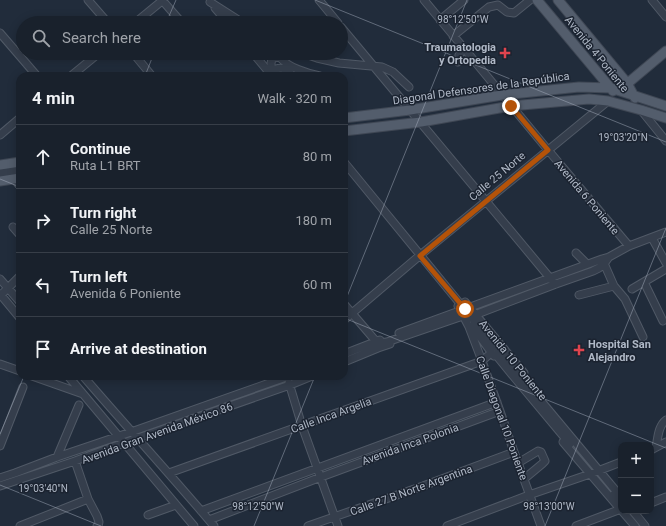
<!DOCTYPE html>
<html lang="en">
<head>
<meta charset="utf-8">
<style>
	body { margin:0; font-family:Roboto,sans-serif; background:#222934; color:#f1f3f6 }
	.controls { position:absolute; right:12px; bottom:12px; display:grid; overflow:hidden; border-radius:8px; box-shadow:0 2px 10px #0003 }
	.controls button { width:36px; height:36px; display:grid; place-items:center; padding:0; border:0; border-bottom:1px solid #373e48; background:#19212c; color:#f1f3f6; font:20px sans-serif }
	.stop { position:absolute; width:12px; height:12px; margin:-9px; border:3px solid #b45309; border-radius:50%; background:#fff }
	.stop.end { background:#b45309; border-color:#fff; box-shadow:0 1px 4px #0008 }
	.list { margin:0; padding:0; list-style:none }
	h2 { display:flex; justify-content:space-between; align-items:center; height:52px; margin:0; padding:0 16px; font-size:17px }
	h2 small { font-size:13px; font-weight:400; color:#9fa3a9 }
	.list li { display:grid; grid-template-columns:26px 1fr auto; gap:12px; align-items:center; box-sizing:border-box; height:64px; padding:0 16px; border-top:1px solid #373e48 }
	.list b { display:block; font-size:15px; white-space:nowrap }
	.list p { margin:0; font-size:13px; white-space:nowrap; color:#9fa3a9 }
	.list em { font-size:13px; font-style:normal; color:#9fa3a9 }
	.icon { flex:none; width:22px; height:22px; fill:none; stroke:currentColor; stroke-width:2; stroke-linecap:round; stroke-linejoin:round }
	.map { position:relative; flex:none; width:666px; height:526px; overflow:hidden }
	.search { position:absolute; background:#19212c; box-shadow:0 2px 10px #0003; left:16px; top:16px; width:332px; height:44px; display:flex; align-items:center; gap:10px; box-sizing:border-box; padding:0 14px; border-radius:22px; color:#9fa3a9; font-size:15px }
	.panel { position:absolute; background:#19212c; box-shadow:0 2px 10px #0003; left:16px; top:72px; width:332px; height:308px; border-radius:12px }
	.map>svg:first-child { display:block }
</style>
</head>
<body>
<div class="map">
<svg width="666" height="526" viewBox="0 0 666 526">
	<rect width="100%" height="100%" fill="#212c3b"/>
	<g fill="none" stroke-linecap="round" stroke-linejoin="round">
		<defs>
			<path id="minor" d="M88,0L108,23
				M162,0L182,23
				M319,0L338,23
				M424,0L548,150L629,246
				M652,0L666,17
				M210,2L243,23
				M215,8L228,23
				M440,20L464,0
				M135,23L163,0
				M167,23L176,16
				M341,27L550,278L556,284
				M0,33L37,76
				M453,36L489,7L498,5L507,12L514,13L530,0
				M133,53L152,76
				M253,53L272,76
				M281,53L280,57C286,67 309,74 320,76
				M302,53L317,58L339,63L382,67L393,72L409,87
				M458,62L459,55L464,48
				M272,70C271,65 270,63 273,58L280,57
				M269,72C280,66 285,67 293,76
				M71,76L99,53
				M641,110L666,141
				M0,135L20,118
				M344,162L471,317L621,497
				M0,170L20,167
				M0,176L20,172
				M14,179L20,186
				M13,227L20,235
				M652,238L666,263
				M576,253L587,264
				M603,261L614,286L625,299L643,337
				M0,279L20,302
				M644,282L663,321
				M632,289L666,269
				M0,294L20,318
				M579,295L614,286
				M0,296L20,276
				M465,302L524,373
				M344,304L374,339C378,342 382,343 387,342L457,318L464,316L467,317
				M458,306L469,327L482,361L500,411L514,452L541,526
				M472,316L556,284L593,271L599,268L604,264L609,257
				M344,320L418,257L608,101
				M472,326L494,356
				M399,333L602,259L609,257L629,246L666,232
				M344,354L380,340
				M496,355L514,377L570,444
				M344,362L378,348L390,344
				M0,364L20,371
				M32,376L83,394
				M68,376L194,526
				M83,376C126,426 171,475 214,526
				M289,383L302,426L338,526
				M563,442L621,510
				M0,446L23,387
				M656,447C658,438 658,426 666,420
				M651,450L666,442
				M57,457L79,405
				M75,461L88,499L97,516L99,522L98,526H97
				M518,463L538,451L541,452L545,461L542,464L524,479
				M169,473L482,361L491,353
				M0,478L15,473L57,457L131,432L289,376
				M0,486L75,461L124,443L290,385L312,376
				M613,495L621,505
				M651,503L666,497
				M201,511L497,402
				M622,511L635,526
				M633,511L645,526
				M148,515L176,505
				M209,520L321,477L500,411
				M20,526L88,499
				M308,526L423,486L514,452
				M447,526L529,495L590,474L621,462
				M576,526L621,509"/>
			<path id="major" d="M537,0L613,91
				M558,0L627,83L635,98
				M622,88L666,51
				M344,118L410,110L502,95L579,87L611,88L666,106
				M344,131L421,122L511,106L589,99L608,101L641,110L666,118
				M0,165L20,162
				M0,181L20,178"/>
		</defs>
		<use href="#minor" stroke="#505966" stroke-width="9"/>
		<use href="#major" stroke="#3f4754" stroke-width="11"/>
		<use href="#minor" stroke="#353e4c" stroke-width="7"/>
		<use href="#major" stroke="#535d6c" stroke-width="9"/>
	</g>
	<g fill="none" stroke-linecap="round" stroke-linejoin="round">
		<path stroke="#b45309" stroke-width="5" d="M465,309L420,256L548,150L511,106"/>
	</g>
	<path fill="none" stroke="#b0b9c7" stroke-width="1" stroke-opacity="0.45" d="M315,0L666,142M166,23L176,0M145,76L154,53M0,179L20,187M344,304L467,0M344,318L666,448M0,434L24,376M0,485L101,526M254,526L315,376M545,526L666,228"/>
	<g fill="#e0444e" stroke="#1b2330" stroke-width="1.5">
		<path d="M503 47h4v4h4v4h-4v4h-4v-4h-4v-4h4z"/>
		<path d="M577 344h4v4h4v4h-4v4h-4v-4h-4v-4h4z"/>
	</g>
	<g text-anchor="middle" stroke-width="3" stroke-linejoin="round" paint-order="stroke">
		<g font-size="11" font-weight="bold" fill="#b0b9c7" stroke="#1b2330" text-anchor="end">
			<text x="496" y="51">Traumatologia<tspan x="496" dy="13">y Ortopedia</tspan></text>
			<text x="588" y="348" text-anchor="start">Hospital San<tspan x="588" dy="13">Alejandro</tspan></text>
		</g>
		<g font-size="11" fill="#b0b9c7" stroke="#1b2330">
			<text transform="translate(597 54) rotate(51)" y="4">Avenida 4 Poniente</text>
			<text transform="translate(481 88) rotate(-8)" y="4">Diagonal Defensores de la República</text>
			<text transform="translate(497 176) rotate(-40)" y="4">Calle 25 Norte</text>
			<text transform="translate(587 197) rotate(50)" y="4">Avenida 6 Poniente</text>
			<text transform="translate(513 360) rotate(51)" y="4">Avenida 10 Poniente</text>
			<text transform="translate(331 415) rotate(-20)" y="4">Calle Inca Argelia</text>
			<text transform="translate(502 418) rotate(70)" y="4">Calle Diagonal 10 Poniente</text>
			<text transform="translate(157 433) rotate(-20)" y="4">Avenida Gran Avenida México 86</text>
			<text transform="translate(410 444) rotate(-20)" y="4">Avenida Inca Polonia</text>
			<text transform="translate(411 490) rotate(-20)" y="4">Calle 27 B Norte Argentina</text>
		</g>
	</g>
	<g font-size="10" text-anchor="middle" fill="#b0b9c7" stroke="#1b2330" stroke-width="3" stroke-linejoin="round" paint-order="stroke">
		<text x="463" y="23">98°12'50"W</text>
		<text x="623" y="141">19°03'20"N</text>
		<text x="43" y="492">19°03'40"N</text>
		<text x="258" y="510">98°12'50"W</text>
		<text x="549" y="510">98°13'00"W</text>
	</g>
</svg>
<div class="controls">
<button>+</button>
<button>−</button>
</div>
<div class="stop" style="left:465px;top:309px"></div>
<div class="stop end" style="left:511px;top:106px"></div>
<div class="search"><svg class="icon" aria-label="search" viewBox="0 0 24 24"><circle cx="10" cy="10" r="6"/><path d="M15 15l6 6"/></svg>Search here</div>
<section class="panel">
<h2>4 min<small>Walk · 320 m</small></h2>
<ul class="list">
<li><svg class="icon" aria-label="ahead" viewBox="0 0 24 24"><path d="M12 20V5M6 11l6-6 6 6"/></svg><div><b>Continue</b><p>Ruta L1 BRT</p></div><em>80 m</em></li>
<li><svg class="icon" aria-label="right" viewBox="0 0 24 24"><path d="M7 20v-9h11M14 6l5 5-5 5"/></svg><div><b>Turn right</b><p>Calle 25 Norte</p></div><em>180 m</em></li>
<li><svg class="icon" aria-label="left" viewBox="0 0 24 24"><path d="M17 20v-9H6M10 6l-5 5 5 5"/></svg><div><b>Turn left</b><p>Avenida 6 Poniente</p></div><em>60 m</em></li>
<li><svg class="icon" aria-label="arrive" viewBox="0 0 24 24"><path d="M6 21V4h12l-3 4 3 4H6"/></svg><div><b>Arrive at destination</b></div></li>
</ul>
</section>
</div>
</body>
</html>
